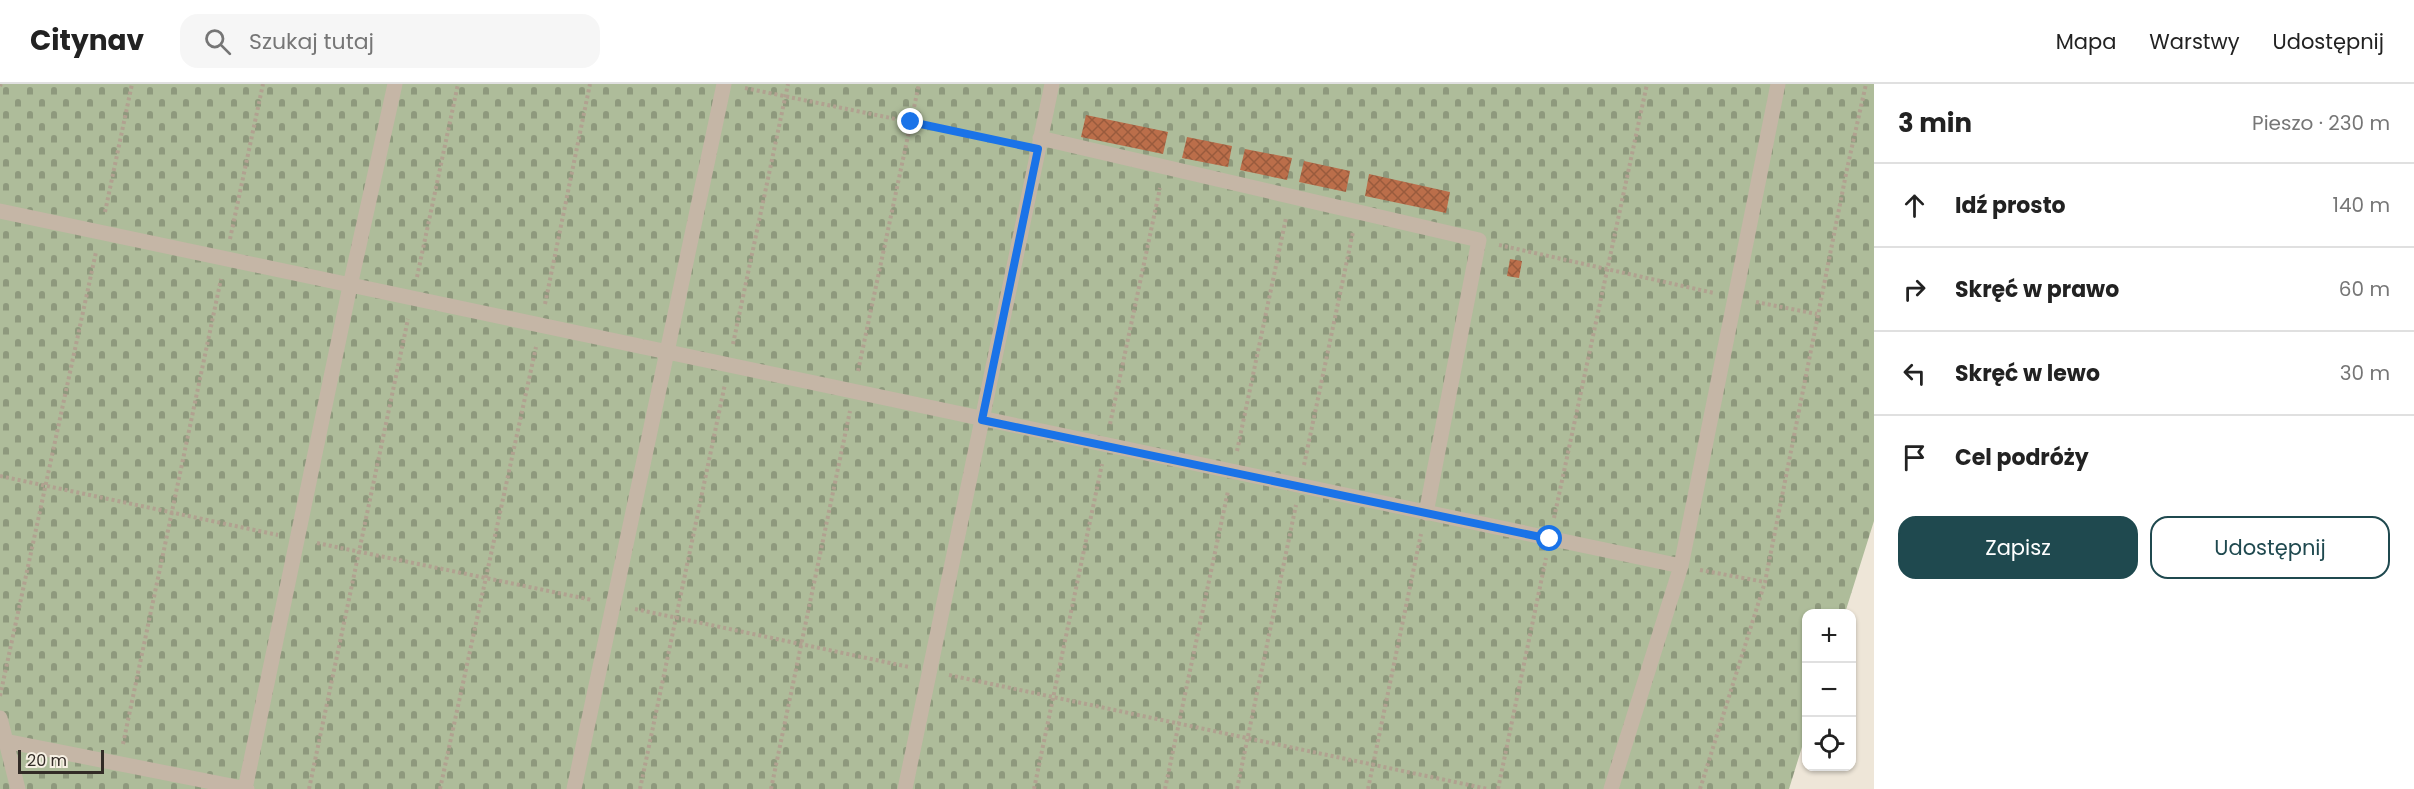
<!DOCTYPE html>
<html lang="pl">
<head>
<meta charset="utf-8">
<style>
	body { margin:0; font-family:Poppins,sans-serif; background:#f6f6f6; color:#222 }
	.controls { position:absolute; right:18px; bottom:18px; display:grid; overflow:hidden; border-radius:12px; box-shadow:0 2px 4px #0004 }
	.controls button { width:54px; height:54px; display:grid; place-items:center; padding:0; border:0; border-bottom:2px solid #e0e0e0; background:#fff; color:#222; font:30px sans-serif }
	.scale { position:absolute; left:18px; bottom:15px; width:86px; box-sizing:border-box; padding-left:6px; border:3px solid #322b26; border-top:0; font-size:16px; line-height:21px; white-space:nowrap; color:#322b26; -webkit-text-stroke:4px #f7f0e4; paint-order:stroke }
	.stop { position:absolute; width:18px; height:18px; margin:-14px; border:4px solid #1a73e8; border-radius:50%; background:#fff }
	.stop.end { background:#1a73e8; border-color:#fff; box-shadow:0 2px 6px #0008 }
	.list { margin:0; padding:0; list-style:none }
	h2 { display:flex; justify-content:space-between; align-items:center; height:78px; margin:0; padding:0 24px; font-size:26px }
	h2 small { font-size:20px; font-weight:400; color:#767676 }
	.list li { display:grid; grid-template-columns:39px 1fr auto; gap:18px; align-items:center; box-sizing:border-box; height:84px; padding:0 24px; border-top:2px solid #e0e0e0 }
	.list b { display:block; font-size:22px; white-space:nowrap }
	.list em { font-size:20px; font-style:normal; color:#767676 }
	.actions { display:flex; gap:12px; padding:18px 24px }
	.actions a { flex:1; padding:14px 0; border:2px solid #1f494f; border-radius:18px; text-align:center; font-size:21px; color:#1f494f }
	.actions .main { background:#1f494f; color:#fff }
	.icon { flex:none; width:33px; height:33px; fill:none; stroke:currentColor; stroke-width:2; stroke-linecap:round; stroke-linejoin:round }
	.map { position:relative; flex:none; width:1874px; height:705px; overflow:hidden }
	header { display:flex; align-items:center; gap:36px; box-sizing:border-box; height:84px; padding:0 30px; background:#fff; border-bottom:2px solid #e0e0e0 }
	header strong { font-size:28px }
	nav { display:flex; gap:33px; margin-inline-start:auto; font-size:21px }
	.search { width:420px; height:54px; background:#f6f6f6; display:flex; align-items:center; gap:15px; box-sizing:border-box; padding:0 21px; border-radius:18px; color:#767676; font-size:22px }
	main { display:flex }
	aside { flex:1; background:#fff }
	.map>svg:first-child { display:block }
</style>
</head>
<body>
<header>
<strong>Citynav</strong>
<div class="search"><svg class="icon" aria-label="search" viewBox="0 0 24 24"><circle cx="10" cy="10" r="6"/><path d="M15 15l6 6"/></svg>Szukaj tutaj</div>
<nav><a>Mapa</a><a>Warstwy</a><a>Udostępnij</a></nav>
</header>
<main>
<div class="map">
<svg width="1874" height="705" viewBox="0 0 1874 705">
	<defs>
		<pattern id="cemetery-stones" width="16" height="16" patternUnits="userSpaceOnUse" patternTransform="scale(1.5)"><rect width="16" height="16" fill="#aebc9a"/><path d="M2 7V4a2 2 0 0 1 4 0v3zM10 15v-3a2 2 0 0 1 4 0v3z" fill="#8e997d"/></pattern>
		<pattern id="building-cross-hatch" width="8" height="8" patternUnits="userSpaceOnUse" patternTransform="scale(1.5)"><rect width="8" height="8" fill="#bb6e4a"/><path d="M0 0l8 8M0 8l8-8" fill="none" stroke="#995b3d"/></pattern>
	</defs>
	<rect width="100%" height="100%" fill="#eee6d8"/>
	<path fill="url(#cemetery-stones)" d="M0,0H1874V437L1845,529L1806,530V650L1789,705H0Z"/>
	<path fill="url(#building-cross-hatch)" d="M1086,31L1168,48L1163,70L1081,53Z
		M1187,53L1232,62L1228,83L1182,74Z
		M1245,65L1292,74L1287,96L1240,86Z
		M1304,77L1350,87L1346,108L1299,98Z
		M1369,90L1450,108L1446,129L1365,112Z
		M1510,175L1522,177L1519,194L1507,192Z"/>
	<g fill="none" stroke-linecap="round" stroke-linejoin="round">
		<path stroke="#b1a190" stroke-width="4" stroke-dasharray="3 3" stroke-linecap="butt" d="M0,2L1,0
			M745,4L1017,60
			M105,128L132,0
			M230,155L263,0
			M1499,161L1714,209
			M417,193L458,0
			M1756,218L1817,230
			M545,220L590,0
			M733,260L788,0
			M858,287L919,0
			M1110,340L1160,104
			M1237,367L1286,134
			M1304,381L1353,148
			M0,392L278,451
			M1554,434L1647,0
			M317,459L592,516
			M1700,486L1765,498
			M635,525L909,583
			M949,591L1488,705
			M0,612L96,168
			M123,660L221,195
			M309,705L408,235
			M440,705L536,263
			M640,705L725,300
			M771,705L850,327
			M1034,705L1102,380
			M1165,705L1228,407
			M1237,705L1296,421
			M1368,705L1421,450
			M1498,705L1546,474
			M1700,705L1765,498L1847,85L1866,0"/>
		<path stroke="#c5b6a6" stroke-width="15" d="M1040,54L1479,156L1426,429
			M0,127L1681,482
			M0,634L18,705
			M0,656L247,705
			M245,705L350,202L395,0
			M574,705L724,0
			M905,705L1052,0
			M1611,705L1681,482L1778,0"/>
	</g>
	<g fill="none" stroke-linecap="round" stroke-linejoin="round">
		<path stroke="#1a73e8" stroke-width="8" d="M911,38L1038,65L982,336L1550,455"/>
	</g>
</svg>
<div class="controls">
<button>+</button>
<button>−</button>
<button><svg class="icon" aria-label="locate" viewBox="0 0 24 24"><circle cx="12" cy="12" r="6"/><path d="M12 2v4M12 18v4M2 12h4M18 12h4"/></svg></button>
</div>
<div class="scale">20 m</div>
<div class="stop" style="left:1550px;top:455px"></div>
<div class="stop end" style="left:911px;top:38px"></div>
</div>
<aside>
<h2>3 min<small>Pieszo · 230 m</small></h2>
<ul class="list">
<li><svg class="icon" aria-label="ahead" viewBox="0 0 24 24"><path d="M12 20V5M6 11l6-6 6 6"/></svg><div><b>Idź prosto</b></div><em>140 m</em></li>
<li><svg class="icon" aria-label="right" viewBox="0 0 24 24"><path d="M7 20v-9h11M14 6l5 5-5 5"/></svg><div><b>Skręć w prawo</b></div><em>60 m</em></li>
<li><svg class="icon" aria-label="left" viewBox="0 0 24 24"><path d="M17 20v-9H6M10 6l-5 5 5 5"/></svg><div><b>Skręć w lewo</b></div><em>30 m</em></li>
<li><svg class="icon" aria-label="arrive" viewBox="0 0 24 24"><path d="M6 21V4h12l-3 4 3 4H6"/></svg><div><b>Cel podróży</b></div></li>
</ul>
<div class="actions"><a class="main">Zapisz</a><a>Udostępnij</a></div>
</aside>
</main>
</body>
</html>
